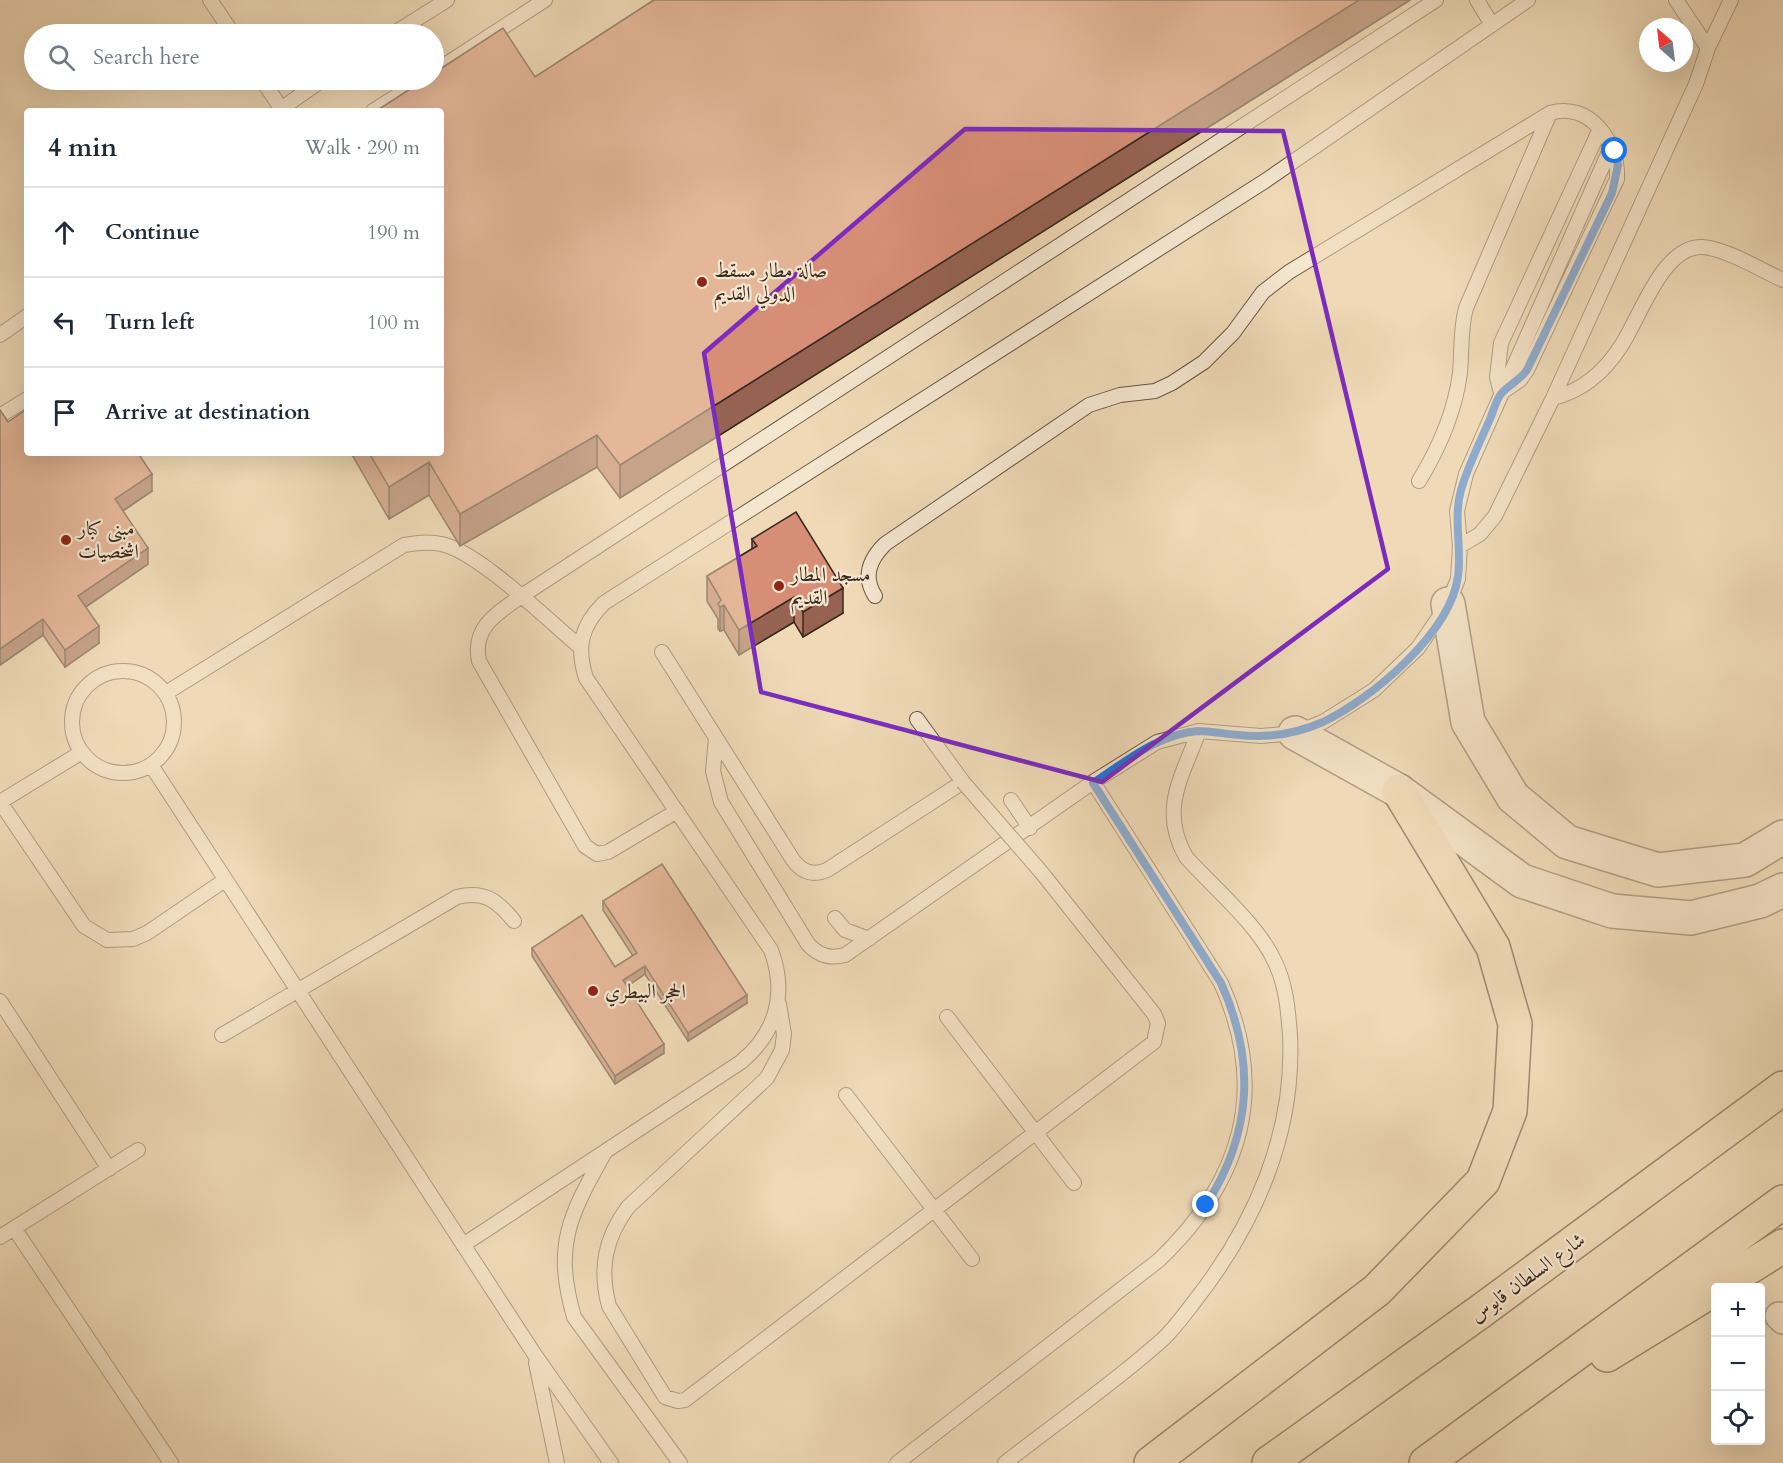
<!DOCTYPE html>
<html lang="en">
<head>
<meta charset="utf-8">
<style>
	body { margin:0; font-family:Cardo,Amiri,serif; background:#f2f2f3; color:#1f2937 }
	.controls { position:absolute; right:18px; bottom:18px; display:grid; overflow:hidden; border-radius:6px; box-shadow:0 6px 24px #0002 }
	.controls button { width:54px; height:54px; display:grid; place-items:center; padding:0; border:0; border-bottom:2px solid #e0e1e3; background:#fff; color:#1f2937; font:30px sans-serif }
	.compass { position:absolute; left:1639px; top:18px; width:54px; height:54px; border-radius:50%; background:#fff; box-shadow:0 6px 24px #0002; rotate:332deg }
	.stop { position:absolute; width:18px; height:18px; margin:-14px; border:4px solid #1a73e8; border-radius:50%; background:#fff }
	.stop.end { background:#1a73e8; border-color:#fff; box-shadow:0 2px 6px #0008 }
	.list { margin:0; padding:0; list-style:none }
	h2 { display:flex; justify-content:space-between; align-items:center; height:78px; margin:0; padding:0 24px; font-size:26px }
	h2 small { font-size:20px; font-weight:400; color:#747a83 }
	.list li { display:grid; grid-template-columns:39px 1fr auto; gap:18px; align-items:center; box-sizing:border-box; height:90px; padding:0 24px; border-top:2px solid #e0e1e3 }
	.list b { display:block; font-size:22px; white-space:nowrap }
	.list em { font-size:20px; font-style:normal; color:#747a83 }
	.icon { flex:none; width:33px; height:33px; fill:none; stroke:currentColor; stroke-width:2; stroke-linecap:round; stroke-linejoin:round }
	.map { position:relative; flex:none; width:1783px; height:1463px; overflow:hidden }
	.search { position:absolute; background:#fff; box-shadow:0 6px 24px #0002; left:24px; top:24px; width:420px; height:66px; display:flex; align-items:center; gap:15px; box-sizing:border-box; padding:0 21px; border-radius:33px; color:#747a83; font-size:22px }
	.panel { position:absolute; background:#fff; box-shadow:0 6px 24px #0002; left:24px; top:108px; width:420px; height:348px; border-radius:6px }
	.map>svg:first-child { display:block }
</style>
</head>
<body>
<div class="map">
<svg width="1783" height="1463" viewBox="0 0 1783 1463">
	<rect width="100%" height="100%" fill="#efd9b6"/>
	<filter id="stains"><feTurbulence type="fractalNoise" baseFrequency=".00333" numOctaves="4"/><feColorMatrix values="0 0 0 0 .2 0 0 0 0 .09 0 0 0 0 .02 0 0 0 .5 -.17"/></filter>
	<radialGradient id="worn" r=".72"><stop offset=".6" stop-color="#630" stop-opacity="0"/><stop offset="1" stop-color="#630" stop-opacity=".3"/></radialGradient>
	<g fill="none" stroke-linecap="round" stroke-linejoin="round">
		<defs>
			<path id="service" d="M210,0L233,34
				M1477,0L1492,25
				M1676,0L1708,48
				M393,34L447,0
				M434,72L545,0
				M262,80L283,111
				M278,111L322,80
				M373,111L422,80
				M0,335L27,316
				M1553,398C1582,391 1605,371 1621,346C1640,318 1662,246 1702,247C1725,248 1761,270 1783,280
				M1,415L27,399
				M1419,481C1439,448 1455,412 1460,373C1462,350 1460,330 1466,308L1550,113
				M1460,546L1480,534L1495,516L1553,398L1696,84L1708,48L1731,0
				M875,596C863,577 869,560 885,544L1089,405L1120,395L1155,391L1172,383L1204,362L1233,333L1263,292L1289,272L1550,113C1590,101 1619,143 1617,179L1527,370L1520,380L1501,393L1497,377L1501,343L1600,129
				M662,652L793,860C802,872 813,876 827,870L963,782L917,719
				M72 722a51 51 0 1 1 102 0a51 51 0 1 1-102 0Z
				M166,693L404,545C416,543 429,541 441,544C476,550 549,621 579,646
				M716,738L713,771L721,802L808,944C819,956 830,959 845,955L1093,782L1157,742L1199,731L1261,736L1295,733L1323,722L1374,690L1418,648L1448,604L1458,579L1460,546L1457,511L1466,474L1612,145
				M151,765L535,1355L611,1463
				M1011,800L1030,828
				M0,802L84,926L107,940L133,939L147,933L225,880
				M0,802L82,752
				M677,811L608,852L597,854L585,846L479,661C472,628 496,614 520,597L1436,0
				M835,918L845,930L869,939
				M0,1001L109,1169
				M779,1004L784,1034L782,1050L767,1078L628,1207C605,1238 599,1269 609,1306L665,1397L678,1401L685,1400L1154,1042L1158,1023L1154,1014L1042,873
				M947,1017L1074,1183
				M222,1035L457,897C484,890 498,901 514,921
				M846,1095L972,1259
				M605,1152C570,1215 553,1244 574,1317L680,1463
				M14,1228L171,1463
				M0,1237L138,1150
				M463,1245L741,1062C777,1032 787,993 771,950L586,678C576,647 581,626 604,603L1265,181L1528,0
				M536,1363L557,1463
				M897,1463L1159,1260C1242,1181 1269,1090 1221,983L1093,782
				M1005,1463C1057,1422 1113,1384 1162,1340C1174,1329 1184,1315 1194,1302C1254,1226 1295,1134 1290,1035C1288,1009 1286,984 1274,960C1258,925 1213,887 1186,857C1159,810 1182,777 1199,731"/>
			<path id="minor" d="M1779,1316L1783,1320"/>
			<path id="tertiary" d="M1448,604L1468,722L1513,797L1567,842L1658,870L1745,860L1783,837
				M1295,733L1399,791L1522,881L1612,911L1691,918L1760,901L1783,890"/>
			<path id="trunk" d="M1716,1288L1783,1246
				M1607,1355L1716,1288
				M1151,1463L1377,1290L1483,1181L1510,1111L1515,1024L1493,947L1399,791
				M1269,1463L1481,1311L1783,1088
				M1426,1463L1783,1202"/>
		</defs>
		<use href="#service" stroke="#654" stroke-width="16"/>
		<use href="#minor" stroke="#654" stroke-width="30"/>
		<use href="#tertiary" stroke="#654" stroke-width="36"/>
		<use href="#trunk" stroke="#39291e" stroke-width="36"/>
		<use href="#service" stroke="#f5e6d0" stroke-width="14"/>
		<use href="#minor" stroke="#f5e6d0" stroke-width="27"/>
		<use href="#tertiary" stroke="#f5e6d0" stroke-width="33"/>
		<use href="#trunk" stroke="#efd9b6" stroke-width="33"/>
		<defs>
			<path id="service-bridge" d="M963,782L1042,873"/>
		</defs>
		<use href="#service-bridge" stroke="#654" stroke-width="16" stroke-linecap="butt"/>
		<use href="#service-bridge" stroke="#f5e6d0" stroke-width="14"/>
	</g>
	<path fill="#b97a66" stroke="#39291e" stroke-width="1.5" d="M654,0H1410L620,498L597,467L460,546L429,495L389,519L351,453H441L535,77Z
		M0,410L8,422L152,491L123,511L148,564L86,607L99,643L65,667L43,635L0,665Z
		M752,539L843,613L803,637L794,622L739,655L724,630L720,631L718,629V619L707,601V576L752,549Z
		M603,901L747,1003L688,1041L645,974L627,986L664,1053L615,1084L532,956V948L615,967L633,956L603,910Z"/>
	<path fill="#966353" stroke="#39291e" stroke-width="1.5" d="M1359,0H1410L620,498V465Z
		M597,435V467L460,546V514Z
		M429,462V495L389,519V487Z
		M152,474V491L115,516V499Z
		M148,548V564L78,612V596Z
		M843,588V613L803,637V612Z
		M794,597V622L739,655V630Z
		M724,605V630L720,631V607Z
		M43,619V635L0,665V649Z
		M99,626V643L65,667V650Z
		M645,966V974L623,989V980Z
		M747,995V1003L688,1041V1033Z
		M664,1044V1053L615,1084V1076Z"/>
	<path fill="#d78e77" stroke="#39291e" stroke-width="1.5" d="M654,0H1359L620,465L597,435L460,514L429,462L389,487L369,453H441V111H376L424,80H434V73L503,28L535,77Z
		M27,409V453H138L152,474L115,499L148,548L78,596L99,626L65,650L43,619L0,649V410L8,422Z
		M796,512L843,588L803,612L794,597L739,630L724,605L720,607L718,604L721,600L707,576L757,546L752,539Z
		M662,864L747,995L688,1033L645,966L623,980L664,1044L615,1076L532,948L582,915L615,967L637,953L603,901Z"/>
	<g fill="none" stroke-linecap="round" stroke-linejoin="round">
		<path stroke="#1a73e8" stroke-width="8" d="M1206,1205C1252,1133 1256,1061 1221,983L1093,783C1125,762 1158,734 1198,731C1211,731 1225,734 1239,735C1268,738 1296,734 1323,722C1371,699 1451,633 1458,576C1462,548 1453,518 1461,490C1468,466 1480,442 1490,419C1493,412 1496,400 1501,394C1507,386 1519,381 1527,370L1612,193L1618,165L1615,151"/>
	</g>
	<path d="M0 0H1783V1463H0ZM965,129L1283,131L1388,569L1102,782L761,692L704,353Z" fill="#efd9b6" fill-opacity=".55" fill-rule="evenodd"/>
	<path fill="none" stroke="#7b2cbf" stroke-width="4.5" stroke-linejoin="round" d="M965,129L1283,131L1388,569L1102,782L761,692L704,353Z"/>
	<g fill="#8f2418" stroke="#f5e6d0" stroke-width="2">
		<circle cx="702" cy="282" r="6"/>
		<circle cx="66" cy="540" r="6"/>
		<circle cx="779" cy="586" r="6"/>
		<circle cx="593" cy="991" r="6"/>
	</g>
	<g text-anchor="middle" stroke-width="4.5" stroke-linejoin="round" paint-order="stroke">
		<g font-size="20" fill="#39291e" stroke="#f5e6d0" text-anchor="start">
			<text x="714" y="277">صالة مطار مسقط<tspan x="714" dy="23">الدولي القديم</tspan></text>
			<text x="78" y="535">مبنى كبار<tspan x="78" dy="23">اشخصيات</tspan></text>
			<text x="791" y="581">مسجد المطار<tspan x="791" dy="23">القديم</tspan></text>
			<text x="605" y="998">الحجر البيطري</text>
		</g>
		<g font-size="20" fill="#39291e" stroke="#f5e6d0">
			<text transform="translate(1527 1277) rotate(-36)" y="7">شارع السلطان قابوس</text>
		</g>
	</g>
	<rect width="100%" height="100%" filter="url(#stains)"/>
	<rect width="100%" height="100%" fill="url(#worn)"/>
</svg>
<div class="controls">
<button>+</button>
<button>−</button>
<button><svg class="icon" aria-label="locate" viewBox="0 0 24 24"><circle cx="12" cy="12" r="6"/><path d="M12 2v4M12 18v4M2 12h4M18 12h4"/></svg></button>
</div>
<svg class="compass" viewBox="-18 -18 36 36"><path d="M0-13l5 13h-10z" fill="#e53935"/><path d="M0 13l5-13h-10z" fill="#747a83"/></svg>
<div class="stop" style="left:1615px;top:151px"></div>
<div class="stop end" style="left:1206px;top:1205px"></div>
<div class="search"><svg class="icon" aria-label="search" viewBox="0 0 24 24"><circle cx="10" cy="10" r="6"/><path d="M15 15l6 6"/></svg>Search here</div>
<section class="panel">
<h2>4 min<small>Walk · 290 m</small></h2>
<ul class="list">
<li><svg class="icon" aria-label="ahead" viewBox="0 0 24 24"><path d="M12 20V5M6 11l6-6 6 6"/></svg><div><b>Continue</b></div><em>190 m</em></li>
<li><svg class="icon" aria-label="left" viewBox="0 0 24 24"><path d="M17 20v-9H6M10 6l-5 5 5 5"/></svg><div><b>Turn left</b></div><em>100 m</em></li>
<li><svg class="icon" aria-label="arrive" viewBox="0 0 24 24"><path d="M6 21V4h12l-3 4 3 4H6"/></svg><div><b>Arrive at destination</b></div></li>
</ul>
</section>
</div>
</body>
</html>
